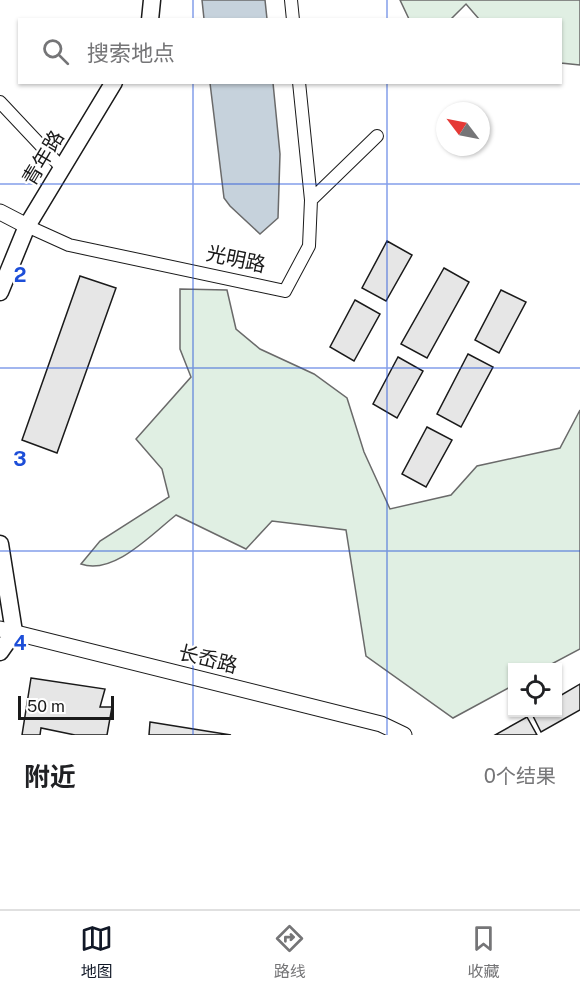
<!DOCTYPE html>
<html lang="zh">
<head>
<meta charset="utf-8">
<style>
	body { margin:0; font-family:"Public Sans","Noto Sans SC",sans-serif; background:#f6f6f6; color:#202124 }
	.controls { position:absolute; right:18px; bottom:18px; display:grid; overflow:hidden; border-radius:0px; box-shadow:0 2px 4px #0004 }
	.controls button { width:54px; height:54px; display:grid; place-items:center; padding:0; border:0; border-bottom:2px solid #e0e0e0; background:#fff; color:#202124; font:30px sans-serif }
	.compass { position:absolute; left:436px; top:102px; width:54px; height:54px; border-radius:50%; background:#fff; box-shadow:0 2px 4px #0004; rotate:302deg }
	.scale { position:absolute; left:18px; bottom:15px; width:96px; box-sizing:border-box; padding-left:6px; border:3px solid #1a1a1a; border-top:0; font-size:16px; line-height:21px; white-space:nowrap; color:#1a1a1a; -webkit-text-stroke:4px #fff; paint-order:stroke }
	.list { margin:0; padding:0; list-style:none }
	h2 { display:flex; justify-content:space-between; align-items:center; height:78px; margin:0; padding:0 24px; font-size:26px }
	h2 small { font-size:20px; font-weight:400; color:#757577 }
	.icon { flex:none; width:33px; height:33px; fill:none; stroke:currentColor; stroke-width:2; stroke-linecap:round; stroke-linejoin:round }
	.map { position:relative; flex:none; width:580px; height:735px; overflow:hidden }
	.search { position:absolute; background:#fff; box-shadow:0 2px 4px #0004; left:18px; right:18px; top:18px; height:66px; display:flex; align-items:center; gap:15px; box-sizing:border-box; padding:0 21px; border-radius:0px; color:#757577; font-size:22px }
	.sheet { height:174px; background:#fff }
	nav { display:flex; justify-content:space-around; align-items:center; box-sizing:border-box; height:84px; border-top:2px solid #e0e0e0; background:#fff; font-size:16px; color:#757577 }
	nav a { display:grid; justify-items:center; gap:3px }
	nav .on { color:#111827 }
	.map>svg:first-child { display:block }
</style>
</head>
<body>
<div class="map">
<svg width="580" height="735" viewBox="0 0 580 735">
	<rect width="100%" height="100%" fill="#fff"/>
	<path fill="#e0efe3" stroke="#6a6a6a" stroke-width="1.5" d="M400,0H580V65L561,63L560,20L479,19L466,4L451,19H409Z
		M180,289L227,290L236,329L260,349L314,374L347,398L364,452L390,509L451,495L477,466L560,448L580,410V649L546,667L512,668V686L453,718L366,656L346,530L272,521L246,549L176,515C152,534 113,576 81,564L100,541L169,497L162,469L136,439L191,377L180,349Z"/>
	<path fill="#c6d2dc" stroke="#6a6a6a" stroke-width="1.5" d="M202,0H265L267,19H204Z
		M210,83H273L280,154L278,218L260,234L230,206L224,198Z"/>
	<path fill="#e6e6e6" stroke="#1a1a1a" stroke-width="1.5" d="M387,241L412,255L386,301L362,288Z
		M444,268L469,282L427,358L401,344Z
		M80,276L116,288L57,453L22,440Z
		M501,290L526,302L499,353L475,340Z
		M355,300L380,314L354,361L330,347Z
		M468,354L493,367L461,427L437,414Z
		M398,357L423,371L397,418L373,404Z
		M427,427L452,440L426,487L402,474Z
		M31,678L105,689L100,707H112L107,735H75L41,728L40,735H22Z
		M580,684V710L541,732L531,712H558V697Z
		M527,717L537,735H495Z
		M150,722L231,735H149Z"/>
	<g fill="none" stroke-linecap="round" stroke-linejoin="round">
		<defs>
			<path id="minor" d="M291,0L293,20
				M299,82L311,200
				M0,102L62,168
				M27,226L69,245L285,291L309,246L311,200L377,136"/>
			<path id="tertiary" d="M0,212L27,226
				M0,629L381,724L404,735"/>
			<path id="secondary" d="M150,20L152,0
				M0,292L27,226L114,82
				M0,544L14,632L0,652"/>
		</defs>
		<use href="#minor" stroke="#1a1a1a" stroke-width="14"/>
		<use href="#tertiary" stroke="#1a1a1a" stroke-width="17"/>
		<use href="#secondary" stroke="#1a1a1a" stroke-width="19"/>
		<use href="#minor" stroke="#fff" stroke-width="12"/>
		<use href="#tertiary" stroke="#fff" stroke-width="15"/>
		<use href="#secondary" stroke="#fff" stroke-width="16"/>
	</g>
	<path fill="none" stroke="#1d4ed8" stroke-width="1.5" stroke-opacity="0.55" d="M193,0V20M387,0V20M193,82V735M387,82V735M0,184H580M0,368H580M0,551H580"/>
	<g text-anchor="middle" stroke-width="4.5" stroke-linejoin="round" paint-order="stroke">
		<g font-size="20" fill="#1a1a1a" stroke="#fff">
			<text transform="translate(43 158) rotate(-59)" y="7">青年路</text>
			<text transform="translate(236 259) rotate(12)" y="7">光明路</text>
			<text transform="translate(208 659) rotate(14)" y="7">长岙路</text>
		</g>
	</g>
	<g font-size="20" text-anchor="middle" font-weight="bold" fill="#1d4ed8" stroke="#fff" stroke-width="4.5" stroke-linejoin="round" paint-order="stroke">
		<text x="20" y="282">2</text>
		<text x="20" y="466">3</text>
		<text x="20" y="650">4</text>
	</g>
</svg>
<div class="controls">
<button><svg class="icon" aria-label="locate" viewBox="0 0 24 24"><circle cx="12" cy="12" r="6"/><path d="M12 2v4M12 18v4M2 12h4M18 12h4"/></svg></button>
</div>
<svg class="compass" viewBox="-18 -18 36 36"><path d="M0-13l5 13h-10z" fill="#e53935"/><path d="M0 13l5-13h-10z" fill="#757577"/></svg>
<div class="scale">50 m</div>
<div class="search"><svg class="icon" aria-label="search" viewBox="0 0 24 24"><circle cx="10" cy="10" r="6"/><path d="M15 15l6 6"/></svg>搜索地点</div>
</div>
<section class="sheet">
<h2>附近<small>0个结果</small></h2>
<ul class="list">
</ul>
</section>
<nav>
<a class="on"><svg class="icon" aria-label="map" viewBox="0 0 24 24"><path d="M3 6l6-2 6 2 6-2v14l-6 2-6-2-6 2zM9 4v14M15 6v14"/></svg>地图</a>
<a><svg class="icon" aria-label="directions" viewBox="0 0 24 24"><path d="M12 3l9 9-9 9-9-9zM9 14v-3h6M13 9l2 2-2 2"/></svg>路线</a>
<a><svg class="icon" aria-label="saved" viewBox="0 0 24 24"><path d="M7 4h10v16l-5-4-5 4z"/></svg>收藏</a>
</nav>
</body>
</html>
